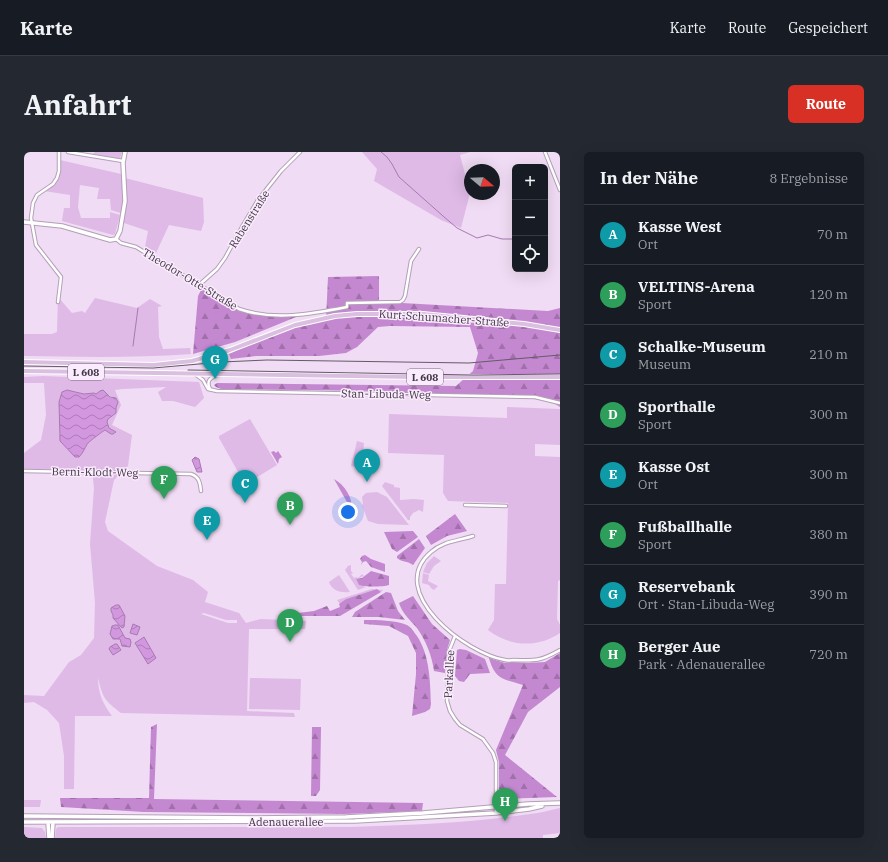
<!DOCTYPE html>
<html lang="de">
<head>
<meta charset="utf-8">
<style>
	body { margin:0; font-family:"IBM Plex Serif",serif; background:#242831; color:#f1f3f6 }
	.controls { position:absolute; right:12px; top:12px; display:grid; overflow:hidden; border-radius:6px; box-shadow:0 4px 16px #0002 }
	.controls button { width:36px; height:36px; display:grid; place-items:center; padding:0; border:0; border-bottom:1px solid #363941; background:#171b24; color:#f1f3f6; font:20px sans-serif }
	.compass { position:absolute; left:440px; top:12px; width:36px; height:36px; border-radius:50%; background:#171b24; box-shadow:0 4px 16px #0002; rotate:109deg }
	.you { position:absolute; left:324px; top:360px; width:14px; height:14px; margin:-10px; border:3px solid #fff; border-radius:50%; background:#1a73e8; box-shadow:0 0 0 6px #1a73e833 }
	.badge { display:grid; place-items:center; width:26px; height:26px; border-radius:50%; background:#d93025; color:#fff; font-size:13px; font-weight:700 }
	.pin { position:absolute; translate:-50% -33px; filter:drop-shadow(0 1px 2px #0008) }
	.pin::after { content:''; position:absolute; top:21px; width:14px; height:12px; background:inherit; clip-path:polygon(0 0,100% 0,50% 100%) }
	.list { margin:0; padding:0; list-style:none }
	h2 { display:flex; justify-content:space-between; align-items:center; height:52px; margin:0; padding:0 16px; font-size:17px }
	h2 small { font-size:13px; font-weight:400; color:#9ea1a6 }
	.list li { display:grid; grid-template-columns:26px 1fr auto; gap:12px; align-items:center; box-sizing:border-box; height:60px; padding:0 16px; border-top:1px solid #363941 }
	.list b { display:block; font-size:15px; white-space:nowrap }
	.list p { margin:0; font-size:13px; white-space:nowrap; color:#9ea1a6 }
	.list em { font-size:13px; font-style:normal; color:#9ea1a6 }
	.icon { flex:none; width:22px; height:22px; fill:none; stroke:currentColor; stroke-width:2; stroke-linecap:round; stroke-linejoin:round }
	.map { position:relative; flex:none; width:536px; height:686px; overflow:hidden; border-radius:6px }
	header { display:flex; align-items:center; gap:24px; box-sizing:border-box; height:56px; padding:0 20px; background:#171b24; border-bottom:1px solid #363941 }
	header strong { font-size:19px }
	nav { display:flex; gap:22px; margin-inline-start:auto; font-size:14px }
	.intro { display:flex; align-items:center; justify-content:space-between; box-sizing:border-box; height:96px; padding:0 24px }
	h1 { margin:0; font-size:28px }
	.button { padding:10px 18px; border-radius:6px; background:#d93025; color:#fff; font-size:14px; font-weight:700 }
	main { display:flex; gap:24px; padding:0 24px }
	aside { flex:1; background:#171b24; border-radius:6px; box-shadow:0 4px 16px #0002 }
	.map>svg:first-child { display:block }
</style>
</head>
<body>
<header>
<strong>Karte</strong>
<nav><a>Karte</a><a>Route</a><a>Gespeichert</a></nav>
</header>
<div class="intro"><h1>Anfahrt</h1><a class="button">Route</a></div>
<main>
<div class="map">
<svg width="536" height="686" viewBox="0 0 536 686">
	<defs>
		<pattern id="forest-firs" width="22" height="20" patternUnits="userSpaceOnUse"><rect width="22" height="20" fill="#c488d1"/><path d="M5 1l3.5 6h-7zM16 11l3.5 6h-7z" fill="#a170ab"/></pattern>
		<pattern id="water-waves" width="16" height="10" patternUnits="userSpaceOnUse"><rect width="16" height="10" fill="#d397e0"/><path d="M0 5q4-4 8 0t8 0" fill="none" stroke="#ad7cb7"/></pattern>
	</defs>
	<rect width="100%" height="100%" fill="#f0dcf4"/>
	<path fill="#dfbae7" fill-rule="evenodd" d="M71,0H98L96,7L69,2Z
		M338,0H446L436,3L446,41L437,76L417,68L350,29L353,17Z
		M36,8L97,22V25L179,46L180,70L177,79L145,73L132,101L121,95L124,79L100,71V62L87,58L86,47H73L75,36L56,33L54,55L57,66H86V60L96,63L91,82L89,83L38,69L40,56H46V43L20,39C35,28 36,26 36,8Z
		M34,145L48,161L58,159L61,161L71,146L113,156L126,147L138,154L134,155L135,185L139,197L166,196L167,202C111,206 56,205 0,204V182H28L33,180Z
		M19,224L175,230L180,246L171,255L149,249H138L134,240L142,235L99,237L91,238L97,253L88,273L108,283L104,314L90,328L81,370L84,379L133,414L169,428L184,440L181,450L215,461L222,471L237,467L282,469L281,477H225L223,559L270,561L271,565L97,561C80,548 79,546 74,526C74,541 79,552 88,564H51L50,637H40V604L35,571L23,558L10,550L0,551V543L20,544L45,510L57,503L70,486L71,451L66,392L70,336L68,318L0,317V301L17,288L22,263L20,231H0V225ZM49,239L60,242L70,241L72,242C80,239 86,245 93,246L94,250L92,256V261L84,267L83,270L85,276L92,281L89,282L81,278C78,279 66,289 64,291C61,295 60,300 55,305H52L44,298L35,283V260ZM180,461L202,468H213V471H204L177,462Z
		M483,255L536,257V293L511,292V304L536,305V428L534,429L533,467L536,473V481C514,496 486,495 464,478L470,468L471,432H482L484,351L424,349L419,341L420,303L364,301L365,262L483,266Z
		M226,267L253,313L220,333L218,327L195,286V284Z
		M333,289L340,291L338,312L333,315L327,314Z
		M361,330L370,333V335L376,336V348L390,347L400,348L399,360L395,358L389,361L386,365V368H384L358,334Z
		M353,340L363,345L385,373L354,372L344,369L338,353L339,352L338,345L342,341Z
		M410,404L417,409L410,414L405,422L399,420L403,411Z
		M327,413V419L329,421L327,422L330,426L332,425L334,426L338,422L340,424L332,427L335,433L342,435L334,438L321,418L324,414Z
		M399,421L405,423L404,429L414,434L410,438L407,436L405,433L398,431Z
		M315,423L326,440C317,441 308,439 305,430Z
		M348,437L359,438L357,440L353,437L322,447L316,452L313,448Z
		M226,526L277,527L276,558L225,557Z
		M0,648H17L16,655H0Z
		M536,656V681L519,683V686H31L32,677L34,675H326C386,673 447,671 506,662C516,661 526,658 536,656Z
		M0,675L18,676L21,680L22,686H0Z"/>
	<path fill="url(#forest-firs)" d="M355,124V151H378L524,159L536,156V255L528,250L517,246L370,242L355,239L197,237L192,235L190,233L193,231L432,234L449,219L454,201L446,175L366,174L354,175L333,195L322,201L295,204H233L207,207L205,202C236,188 268,174 302,168L304,125Z
		M177,138H179C195,147 210,157 229,162L272,165L211,190L169,202L174,144Z
		M250,299L252,301L254,299L258,305L255,307L254,312L247,300Z
		M310,327C321,333 329,346 328,359Z
		M431,362L443,379L423,384L407,393L402,384Z
		M389,379L394,385L373,400L368,397L360,380Z
		M395,387L401,396L389,413C384,409 377,410 373,406V404Z
		M341,403L347,407L361,412V420L347,415L342,409L339,410L337,413L338,410L336,407L338,404Z
		M347,419L365,424V433C359,435 340,435 335,433L332,427L338,426Z
		M353,437L357,440L316,464H275L274,461L290,459L303,454L306,459L316,455L315,452L322,447Z
		M362,440L367,441L374,459L381,468L355,465H328L331,460Z
		M389,444L408,472L426,488L423,498L421,521L410,519C408,504 402,489 393,476C386,468 378,461 375,451Z
		M340,468C354,468 370,468 383,473C387,475 390,480 393,484C406,504 406,529 407,552L406,557L401,560L388,564L392,522V501L384,484L365,474L340,472Z
		M436,497L442,498L461,507L466,521L446,522L440,530L435,529L431,524L433,498Z
		M536,501V535L504,560L481,603L533,645L475,647V610L472,598L499,533C480,527 471,528 465,506L481,511L488,510L504,511L521,510Z
		M133,572L130,647L399,651L398,659L320,662L228,661L120,660L37,655L36,646H125L127,575Z
		M288,575H297V578L296,638L292,644H287Z"/>
	<path fill="url(#water-waves)" stroke="#a77ab0" d="M43,238L60,242L70,241L72,242L76,239L79,238L86,245L92,246L94,250L92,256V261L84,267L83,270L85,276L92,280L89,282H87L81,278C79,279 66,289 64,291C61,295 60,300 55,305H51L36,289L35,250L38,240Z
		M171,305L175,307L178,320H173L168,308Z
		M92,453H95L101,464L100,475L98,476L89,466V463L87,459V456Z
		M109,472L116,475L113,483L106,481Z
		M91,473H94L101,486L106,487L107,490L106,495L98,494L96,487H89L86,482L88,474Z
		M120,485L132,506L124,512L111,491Z
		M91,492H93L97,498L89,503L85,497L86,495Z"/>
	<g fill="none" stroke-linecap="round" stroke-linejoin="round">
		<path stroke="#a77ab0" stroke-width="1" d="M357,0L363,5L368,12L375,25L419,64L433,76L453,86L464,83L478,87H488
			M109,194L114,156"/>
		<defs>
			<path id="street" d="M44,0L99,9
				M521,0L536,38
				M92,87L97,91L112,95L215,157C250,169 287,162 323,155V151L376,150L379,148L381,144L387,109L395,97
				M175,133L193,117L201,106L218,75L234,48L257,19L276,0
				M34,150L37,125L12,93L7,66L9,51L13,43L29,32L33,26L35,19V0
				M171,222L179,228L184,237L193,239L511,245L536,251
				M186,237C182,229 186,226 193,223
				M0,319L167,322C176,325 176,332 177,339
				M441,353L482,354
				M449,384C434,389 419,389 407,400C360,440 443,502 481,508C484,509 487,508 490,508C511,509 517,509 536,498
				M431,484L425,499L423,549L426,559L431,567L436,573L459,587L469,601L472,610V661"/>
			<path id="secondary" d="M0,70L38,74L86,88L92,87L96,79L101,49L99,11L101,0
				M0,664L230,666L322,665L399,661L504,652L536,651
				M0,670L331,669L472,661L505,657L518,654
				M24,670L25,686
				M28,686L29,670"/>
			<path id="primary" d="M0,210L130,213L168,209L206,198L271,173L311,164L333,162H399L500,172L536,178
				M0,219L391,225H536"/>
		</defs>
		<use href="#street" stroke="#b3a0b7" stroke-width="4.5"/>
		<use href="#secondary" stroke="#b3a0b7" stroke-width="5.5"/>
		<use href="#primary" stroke="#fff" stroke-width="6"/>
		<use href="#street" stroke="#fff" stroke-width="2.5"/>
		<use href="#secondary" stroke="#fff" stroke-width="3.5"/>
		<use href="#primary" stroke="#dabfe0" stroke-width="4"/>
		<path stroke="#655b68" stroke-width="1" d="M0,214L129,216L198,210L243,208L445,211L536,203
			M164,218L450,223L536,222"/>
	</g>
	<g text-anchor="middle" stroke-width="3" stroke-linejoin="round" paint-order="stroke">
		<g fill="#fbebfe" stroke="#776d7a" stroke-width="1">
			<rect x="44" y="212" width="36" height="16" rx="3"/>
			<rect x="383" y="217" width="36" height="16" rx="3"/>
		</g>
		<g font-size="10" font-weight="bold" fill="#3f3741">
			<text x="62" y="224">L 608</text>
			<text x="401" y="229">L 608</text>
		</g>
		<g font-size="11" fill="#3f3741" stroke="#fbebfe">
			<text transform="translate(225 67) rotate(-58)" y="4">Rabenstraße</text>
			<text transform="translate(166 127) rotate(31)" y="4">Theodor-Otte-Straße</text>
			<text transform="translate(420 166) rotate(4)" y="4">Kurt-Schumacher-Straße</text>
			<text transform="translate(362 242) rotate(1)" y="4">Stan-Libuda-Weg</text>
			<text transform="translate(71 320) rotate(1)" y="4">Berni-Klodt-Weg</text>
			<text transform="translate(425 522) rotate(-87)" y="4">Parkallee</text>
			<text x="262" y="674">Adenauerallee</text>
		</g>
	</g>
</svg>
<div class="controls">
<button>+</button>
<button>−</button>
<button><svg class="icon" aria-label="locate" viewBox="0 0 24 24"><circle cx="12" cy="12" r="6"/><path d="M12 2v4M12 18v4M2 12h4M18 12h4"/></svg></button>
</div>
<svg class="compass" viewBox="-18 -18 36 36"><path d="M0-13l5 13h-10z" fill="#e53935"/><path d="M0 13l5-13h-10z" fill="#9ea1a6"/></svg>
<div class="you"></div>
<div class="pin badge" style="left:343px;top:330px;background:#0f9aa8">A</div>
<div class="pin badge" style="left:266px;top:373px;background:#2e9e5b">B</div>
<div class="pin badge" style="left:221px;top:351px;background:#0f9aa8">C</div>
<div class="pin badge" style="left:266px;top:490px;background:#2e9e5b">D</div>
<div class="pin badge" style="left:183px;top:388px;background:#0f9aa8">E</div>
<div class="pin badge" style="left:140px;top:347px;background:#2e9e5b">F</div>
<div class="pin badge" style="left:191px;top:227px;background:#0f9aa8">G</div>
<div class="pin badge" style="left:481px;top:669px;background:#2e9e5b">H</div>
</div>
<aside>
<h2>In der Nähe<small>8 Ergebnisse</small></h2>
<ul class="list">
<li><span class="badge" style="background:#0f9aa8">A</span><div><b>Kasse West</b><p>Ort</p></div><em>70 m</em></li>
<li><span class="badge" style="background:#2e9e5b">B</span><div><b>VELTINS-Arena</b><p>Sport</p></div><em>120 m</em></li>
<li><span class="badge" style="background:#0f9aa8">C</span><div><b>Schalke-Museum</b><p>Museum</p></div><em>210 m</em></li>
<li><span class="badge" style="background:#2e9e5b">D</span><div><b>Sporthalle</b><p>Sport</p></div><em>300 m</em></li>
<li><span class="badge" style="background:#0f9aa8">E</span><div><b>Kasse Ost</b><p>Ort</p></div><em>300 m</em></li>
<li><span class="badge" style="background:#2e9e5b">F</span><div><b>Fußballhalle</b><p>Sport</p></div><em>380 m</em></li>
<li><span class="badge" style="background:#0f9aa8">G</span><div><b>Reservebank</b><p>Ort · Stan-Libuda-Weg</p></div><em>390 m</em></li>
<li><span class="badge" style="background:#2e9e5b">H</span><div><b>Berger Aue</b><p>Park · Adenauerallee</p></div><em>720 m</em></li>
</ul>
</aside>
</main>
</body>
</html>
